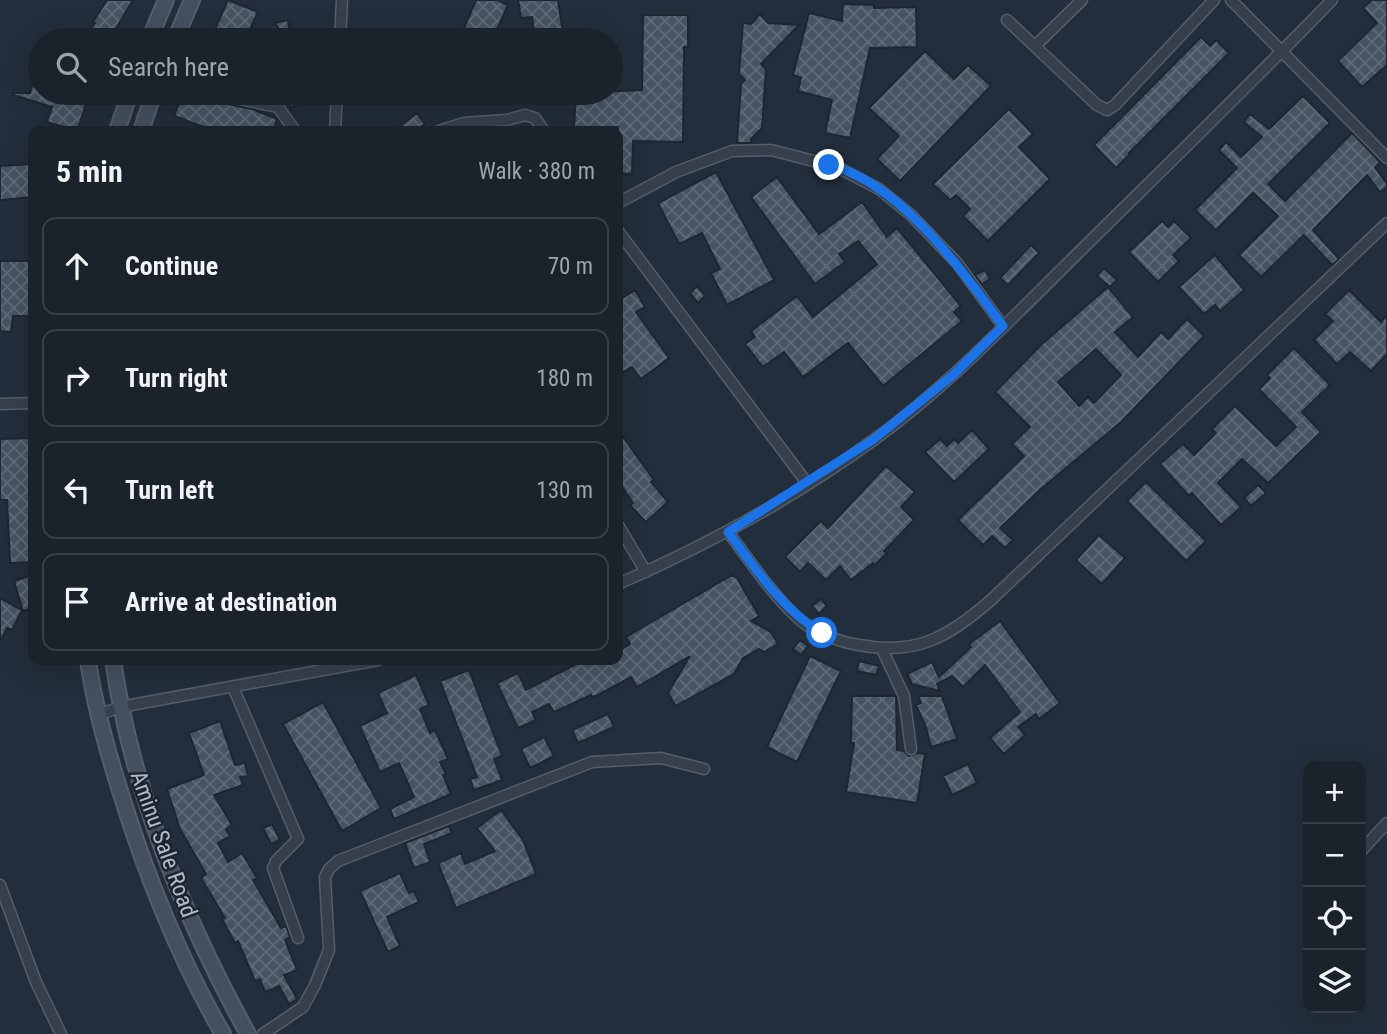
<!DOCTYPE html>
<html lang="en">
<head>
<meta charset="utf-8">
<style>
	body { margin:0; font-family:"Roboto Condensed",sans-serif; background:#272f38; color:#f1f3f6 }
	.controls { position:absolute; right:21px; bottom:21px; display:grid; overflow:hidden; border-radius:14px; box-shadow:0 7px 28px #0002 }
	.controls button { width:63px; height:63px; display:grid; place-items:center; padding:0; border:0; border-bottom:2px solid #383f48; background:#1a222c; color:#f1f3f6; font:35px sans-serif }
	.stop { position:absolute; width:21px; height:21px; margin:-16px; border:5px solid #1a73e8; border-radius:50%; background:#fff }
	.stop.end { background:#1a73e8; border-color:#fff; box-shadow:0 2px 7px #0008 }
	.list { margin:0; padding:0; list-style:none }
	h2 { display:flex; justify-content:space-between; align-items:center; height:91px; margin:0; padding:0 28px; font-size:30px }
	h2 small { font-size:23px; font-weight:400; color:#9fa4a9 }
	.list li { display:grid; grid-template-columns:46px 1fr auto; gap:21px; align-items:center; box-sizing:border-box; height:98px; margin:0 14px 14px; padding:0 14px; border:2px solid #383f48; border-radius:14px }
	.list b { display:block; font-size:26px; white-space:nowrap }
	.list em { font-size:23px; font-style:normal; color:#9fa4a9 }
	.icon { flex:none; width:38px; height:38px; fill:none; stroke:currentColor; stroke-width:2; stroke-linecap:round; stroke-linejoin:round }
	.map { position:relative; flex:none; width:1387px; height:1034px; overflow:hidden }
	.search { position:absolute; background:#1a222c; box-shadow:0 7px 28px #0002; left:28px; top:28px; width:595px; height:77px; display:flex; align-items:center; gap:18px; box-sizing:border-box; padding:0 24px; border-radius:38px; color:#9fa4a9; font-size:26px }
	.panel { position:absolute; background:#1a222c; box-shadow:0 7px 28px #0002; left:28px; top:126px; width:595px; height:539px; border-radius:14px }
	.map>svg:first-child { display:block }
</style>
</head>
<body>
<div class="map">
<svg width="1387" height="1034" viewBox="0 0 1387 1034">
	<defs>
		<pattern id="building-cross-hatch" width="8" height="8" patternUnits="userSpaceOnUse" patternTransform="scale(1.75)"><rect width="8" height="8" fill="#465462"/><path d="M0 0l8 8M0 8l8-8" fill="none" stroke="#5e6b77"/></pattern>
	</defs>
	<rect width="100%" height="100%" fill="#222e3b"/>
	<path fill="url(#building-cross-hatch)" stroke="#1d2732" stroke-width="2" fill-rule="evenodd" d="M107,0H133L109,40H83L95,23L93,22Z
		M228,0L258,12L245,40H210Z
		M476,0H497L508,5L492,40H459Z
		M518,0H558L564,40H535L532,17L521,18Z
		M1372,0H1387V65L1362,87L1338,61L1377,23L1363,8Z
		M843,4L874,5V8L916,7L917,47L870,48L850,138L825,133L832,100L798,91L801,78L793,75L809,13L842,21Z
		M760,14L768,23L799,25L761,64L766,69L762,128L751,139V143H737L741,84L745,80L739,74L743,23L751,24Z
		M643,15H688V47H684L683,142L633,141L632,174L618,173V127H574L576,93L642,90Z
		M288,20L291,40H280L281,32L275,23Z
		M1201,37L1210,46L1216,40L1229,53L1129,153L1130,154L1116,168L1094,145Z
		M925,51L954,79L968,65L991,86L900,181L877,159L899,136L869,108Z
		M38,68L40,69V93H90L77,131L47,122L52,107L13,95V93H30Z
		M183,93H203L208,100L252,109L277,119L273,131H230L217,127L216,130L201,126L174,116Z
		M287,93H300L302,105L290,107Z
		M1303,96L1330,123L1268,184L1285,201L1352,133L1380,162L1375,167L1387,184V187L1380,192L1367,175L1313,230L1339,259L1332,265L1304,235L1261,277L1239,255L1278,216L1253,193L1216,230L1195,210L1237,168L1219,150L1226,142L1241,157L1262,137L1244,122L1250,114L1269,129Z
		M1009,109L1033,134L1019,147L1050,179L988,241L963,216L970,209L956,195L950,200L933,184Z
		M417,113L425,124L415,131H394Z
		M33,164V197L0,200V166Z
		M716,172L774,280L727,305L711,273L720,269L702,233L679,244L658,203Z
		M777,177L819,234L862,202L887,237L897,228L961,306L954,312L962,321L883,386L848,343L803,377L784,352L763,367L745,344L755,337L751,331L797,296L813,317L877,264L858,241L839,254L845,262L815,284L751,197Z
		M1162,221L1168,227L1174,221L1191,238L1173,255L1179,261L1158,282L1129,252Z
		M1031,245L1039,253L1008,285L1000,278Z
		M1215,255L1244,290L1220,311L1215,305L1204,314L1179,287Z
		M0,261H33V316H13L11,332L0,331Z
		M1104,268L1117,280L1110,287L1097,276Z
		M985,270L990,279L982,284L975,275Z
		M697,286L705,296L698,303L690,293Z
		M1108,287L1133,317L1115,332L1138,357L1161,332L1168,339L1187,319L1204,336L1121,422L1041,489L1000,528L1013,540L1005,548L992,536L983,545L958,520L1024,456L1012,444L1030,427L995,392L1043,343ZM1096,349L1121,375L1094,403L1088,397L1079,406L1058,382Z
		M635,290L645,307L636,312L669,358L641,379L632,367L618,375V301Z
		M1349,290L1381,322L1387,315V354L1371,371L1350,352L1337,364L1314,340L1333,321L1325,314Z
		M1294,348L1330,385L1302,412L1321,432L1268,483L1242,459L1218,483L1241,507L1221,525L1192,493L1189,496L1160,464L1183,444L1194,455L1216,433L1212,429L1235,406L1276,446L1296,427L1259,389L1270,378L1267,375Z
		M618,430L654,480L651,482L668,502L646,522L630,505L633,503L618,481Z
		M972,430L989,449L954,482L925,452L940,439L947,446L954,439L958,443Z
		M33,438V562L10,563L7,500H0V439Z
		M886,466L915,492L901,507L914,520L884,551L887,553L875,565L873,563L851,580L840,566L826,580L808,563L800,572L785,557L821,521L828,528Z
		M1146,482L1206,541L1186,561L1127,501Z
		M1258,485L1266,493L1251,506L1244,498Z
		M1099,535L1125,558L1102,584L1076,560Z
		M33,575V608L23,611L14,581Z
		M732,575L737,578L759,616L751,621L771,632L778,644L764,652L759,649L743,658L734,674L676,706L668,693L690,656L637,687L631,677L598,695L592,697L591,695L554,712L549,704L532,712L536,720L518,728L497,683L518,673L526,690L584,660H618V652L630,644L626,637Z
		M0,598L22,610L12,630L7,628L0,642Z
		M821,599L827,606L819,614L812,606Z
		M1000,621L1060,703L1039,719L1036,714L1018,727L1025,735L1004,754L990,738L1020,712L985,665L963,687L952,676L937,684L940,691L912,684L907,674L932,662L939,677L971,647L969,644Z
		M800,640L808,646L801,655L793,649Z
		M810,656L841,671L797,762L767,747Z
		M859,661L879,666L876,675L857,671Z
		M469,670L502,756L494,759L502,780L474,790L470,779L477,777L440,681Z
		M416,675L429,705L420,709L430,733L435,730L448,759L440,762L446,774L443,775L451,794L394,819L390,809L414,797L399,763L380,772L360,726L387,713L378,693Z
		M852,696H896L897,750L904,751L909,756L917,753L925,754L917,803L846,792L854,743H851Z
		M918,696H942L957,739L931,747L926,727L916,705L921,703Z
		M323,702L381,808L342,831L283,724Z
		M608,714L614,727L578,743L572,730Z
		M220,721L235,765L245,763L248,776L240,777L243,785L214,795L232,825L226,829L230,836L218,843L228,862L242,853L257,878L253,880L281,928L286,926L290,937L285,940L297,970L284,975L297,999L289,1004L279,986L265,992L260,979L255,981L238,941L235,943L222,919L225,918L201,878L206,874L180,829L167,789L204,775L189,733Z
		M544,737L554,756L530,768L521,749Z
		M968,764L977,783L952,795L943,776Z
		M501,810L523,840L536,874L456,908L438,863L461,853L465,864L495,851L477,828Z
		M272,824L280,840L271,844L263,828Z
		M449,826L452,833L424,844L430,862L414,868L405,843Z
		M400,873L409,893L414,891L419,902L387,917L400,946L388,952L360,891Z"/>
	<g fill="none" stroke-linecap="round" stroke-linejoin="round">
		<defs>
			<path id="street" d="M1231,0L1387,158
				M1007,20L1097,105L1107,110L1115,105L1214,0
				M272,40L274,34
				M340,40L342,0
				M1035,46L1082,0
				M210,93L278,107
				M275,93L278,107L295,131
				M335,131L337,93
				M439,131L464,123L507,120L525,115L535,118L544,131
				M618,203L676,172L732,151L771,150L837,167L879,189L911,215L957,263L1003,326
				M618,231L807,483
				M0,404L33,403
				M618,525L646,572
				M728,532C751,562 772,595 800,620C816,633 839,642 859,645C916,656 949,637 991,600L1387,223
				M618,584C708,545 795,497 875,439C948,386 1010,320 1074,257C1160,172 1248,87 1332,0
				M882,649L904,696L911,749
				M233,687L298,839L276,861L273,868L298,938
				M98,715L120,707L378,660
				M1361,851L1387,823
				M0,885L36,982L61,1034
				M263,1034L303,1007L315,985L329,950L325,877L329,869L338,861L592,762L661,758L704,769"/>
			<path id="secondary" d="M149,40L166,0
				M175,40L192,0
				M117,131L130,93
				M141,131L154,93
				M88,660C94,705 107,750 121,794C147,878 179,958 223,1034
				M113,660C132,791 184,918 248,1034"/>
		</defs>
		<use href="#street" stroke="#545e69" stroke-width="13"/>
		<use href="#secondary" stroke="#545e69" stroke-width="18"/>
		<use href="#street" stroke="#36404c" stroke-width="10"/>
		<use href="#secondary" stroke="#44505f" stroke-width="14"/>
	</g>
	<g fill="none" stroke-linecap="round" stroke-linejoin="round">
		<path stroke="#1a73e8" stroke-width="9" d="M822,633C781,609 756,569 728,532L874,439L953,375L1003,326C962,271 900,182 829,165"/>
	</g>
	<g text-anchor="middle" stroke-width="5" stroke-linejoin="round" paint-order="stroke">
		<g font-size="23" fill="#b1bbc7" stroke="#1b2530">
			<text transform="translate(164 844) rotate(70)" y="8">Aminu Sale Road</text>
		</g>
	</g>
</svg>
<div class="controls">
<button>+</button>
<button>−</button>
<button><svg class="icon" aria-label="locate" viewBox="0 0 24 24"><circle cx="12" cy="12" r="6"/><path d="M12 2v4M12 18v4M2 12h4M18 12h4"/></svg></button>
<button><svg class="icon" aria-label="layers" viewBox="0 0 24 24"><path d="M12 4l9 5-9 5-9-5zM3 14l9 5 9-5"/></svg></button>
</div>
<div class="stop" style="left:822px;top:633px"></div>
<div class="stop end" style="left:829px;top:165px"></div>
<div class="search"><svg class="icon" aria-label="search" viewBox="0 0 24 24"><circle cx="10" cy="10" r="6"/><path d="M15 15l6 6"/></svg>Search here</div>
<section class="panel">
<h2>5 min<small>Walk · 380 m</small></h2>
<ul class="list">
<li><svg class="icon" aria-label="ahead" viewBox="0 0 24 24"><path d="M12 20V5M6 11l6-6 6 6"/></svg><div><b>Continue</b></div><em>70 m</em></li>
<li><svg class="icon" aria-label="right" viewBox="0 0 24 24"><path d="M7 20v-9h11M14 6l5 5-5 5"/></svg><div><b>Turn right</b></div><em>180 m</em></li>
<li><svg class="icon" aria-label="left" viewBox="0 0 24 24"><path d="M17 20v-9H6M10 6l-5 5 5 5"/></svg><div><b>Turn left</b></div><em>130 m</em></li>
<li><svg class="icon" aria-label="arrive" viewBox="0 0 24 24"><path d="M6 21V4h12l-3 4 3 4H6"/></svg><div><b>Arrive at destination</b></div></li>
</ul>
</section>
</div>
</body>
</html>
